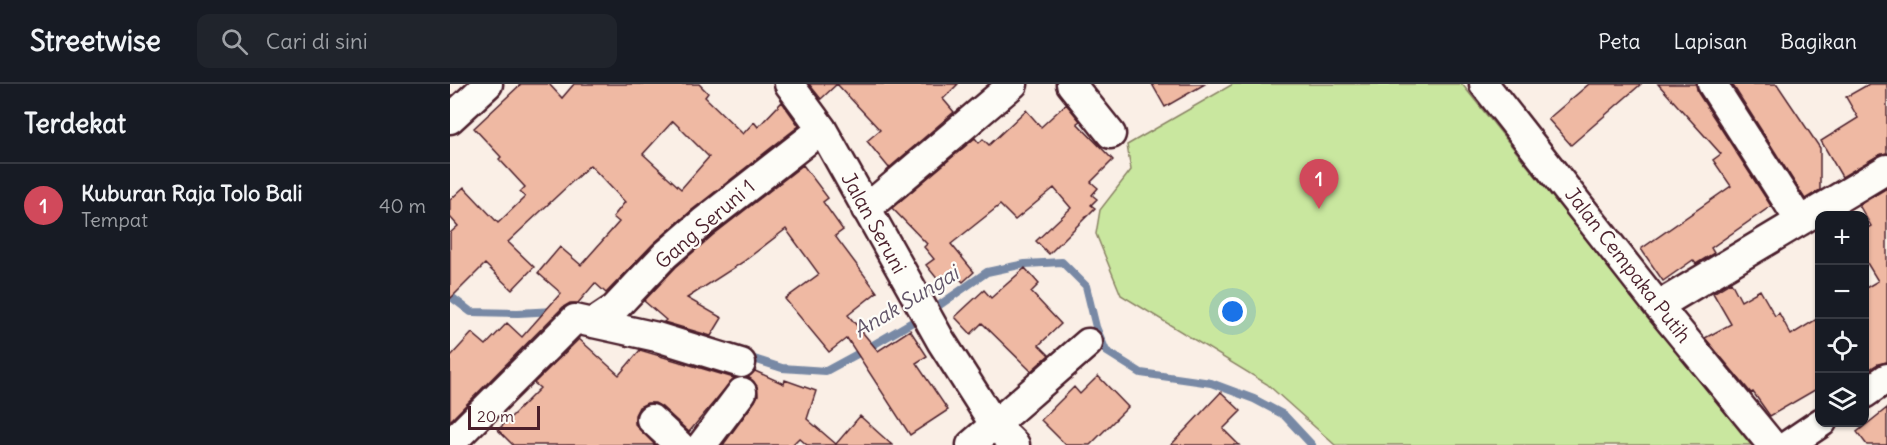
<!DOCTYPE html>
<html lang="id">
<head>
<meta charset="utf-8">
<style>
	body { margin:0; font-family:Delius,sans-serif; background:#20242c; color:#f1f3f6 }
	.controls { position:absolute; right:18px; bottom:18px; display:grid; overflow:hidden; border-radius:12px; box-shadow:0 2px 4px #0004 }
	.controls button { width:54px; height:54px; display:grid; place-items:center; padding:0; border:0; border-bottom:2px solid #363941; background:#171b24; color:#f1f3f6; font:30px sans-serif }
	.scale { position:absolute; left:18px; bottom:15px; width:72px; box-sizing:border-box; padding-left:6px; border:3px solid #4a1f2b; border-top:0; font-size:16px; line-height:21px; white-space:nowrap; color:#4a1f2b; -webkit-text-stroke:4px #fdfcf7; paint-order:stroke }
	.you { position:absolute; left:783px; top:228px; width:21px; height:21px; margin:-15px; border:4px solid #fff; border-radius:50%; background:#1a73e8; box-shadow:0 0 0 9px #1a73e833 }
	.badge { display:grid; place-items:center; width:39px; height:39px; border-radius:50%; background:#d1495b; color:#fff; font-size:20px; font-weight:700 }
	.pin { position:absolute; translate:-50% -50px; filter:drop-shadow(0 2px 3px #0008) }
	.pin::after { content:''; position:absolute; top:32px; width:21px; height:18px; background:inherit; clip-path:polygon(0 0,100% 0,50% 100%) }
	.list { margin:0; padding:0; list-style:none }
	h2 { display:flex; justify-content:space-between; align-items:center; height:78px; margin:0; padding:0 24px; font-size:26px }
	h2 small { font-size:20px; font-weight:400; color:#9ea1a6 }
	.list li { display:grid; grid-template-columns:39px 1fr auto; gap:18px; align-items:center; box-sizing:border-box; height:84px; padding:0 24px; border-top:2px solid #363941 }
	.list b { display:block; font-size:22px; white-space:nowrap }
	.list p { margin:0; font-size:20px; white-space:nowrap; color:#9ea1a6 }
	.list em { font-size:20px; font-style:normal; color:#9ea1a6 }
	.icon { flex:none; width:33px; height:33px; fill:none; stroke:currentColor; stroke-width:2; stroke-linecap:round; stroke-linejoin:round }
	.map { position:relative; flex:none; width:1437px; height:361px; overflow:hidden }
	header { display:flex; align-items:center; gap:36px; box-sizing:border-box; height:84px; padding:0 30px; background:#171b24; border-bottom:2px solid #363941 }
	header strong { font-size:28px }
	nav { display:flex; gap:33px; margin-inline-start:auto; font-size:21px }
	.search { width:420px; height:54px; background:#20242c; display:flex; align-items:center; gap:15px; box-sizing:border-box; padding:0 21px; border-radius:12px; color:#9ea1a6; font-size:22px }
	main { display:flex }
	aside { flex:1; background:#171b24 }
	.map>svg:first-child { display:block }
</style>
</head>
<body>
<header>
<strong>Streetwise</strong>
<div class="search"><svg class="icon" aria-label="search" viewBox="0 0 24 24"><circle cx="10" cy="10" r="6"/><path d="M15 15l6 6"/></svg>Cari di sini</div>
<nav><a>Peta</a><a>Lapisan</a><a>Bagikan</a></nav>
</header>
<main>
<aside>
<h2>Terdekat<small></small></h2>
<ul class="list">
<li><span class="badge">1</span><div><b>Kuburan Raja Tolo Bali</b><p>Tempat</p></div><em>40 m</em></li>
</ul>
</aside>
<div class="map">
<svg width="1437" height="361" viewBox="0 0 1437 361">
	<rect width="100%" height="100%" fill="#faefe6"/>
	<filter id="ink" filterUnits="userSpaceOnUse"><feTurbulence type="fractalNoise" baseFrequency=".0167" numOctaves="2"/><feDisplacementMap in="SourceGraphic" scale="12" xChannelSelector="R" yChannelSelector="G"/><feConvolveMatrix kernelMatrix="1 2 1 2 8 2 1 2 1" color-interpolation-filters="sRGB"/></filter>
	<g filter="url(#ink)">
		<path fill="#c9e79f" stroke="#8a8365" stroke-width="1.5" d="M783,0H1012L1301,361H885L817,300L671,211L646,150L650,126L681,86L677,61Z"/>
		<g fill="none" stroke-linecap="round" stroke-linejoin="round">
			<path stroke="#7889a5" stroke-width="8" d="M0,212L21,228L68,229L122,226
				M481,227L537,188L575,180L612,178L636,202L646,243L656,267L691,289L761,299L804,315L834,331L862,361
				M295,272L332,284L376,287L411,268L471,233"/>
		</g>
		<path fill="#efb9a3" stroke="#4a1f2b" stroke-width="1.5" fill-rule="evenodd" d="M71,0H99L112,14L124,0H249L258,9L255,13L293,50L304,38L308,43L332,18L349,42L242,126L203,160L156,209L145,199L128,219H120L113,223L0,337V273L22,249L36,261L57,239L72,253L111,209L88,189L110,163L131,181L169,138L163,133L175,118L140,81L58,158L84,183L62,206L35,180L0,215V149L8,142L0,133V116L14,103L48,139L75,113L70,108L75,103L49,75L51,73L24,44ZM223,37L259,73L231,105L193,70Z
			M359,0H508L493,15L504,28L439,84L417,57L430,46L387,0L371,15Z
			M702,0H755L715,23Z
			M1139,0H1191L1121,61L1098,35Z
			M1208,0H1246L1248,9L1321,122L1261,164L1264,169L1246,180L1243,176L1213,197L1191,165L1281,102L1263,76L1271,70Z
			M1282,0H1327L1370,64V106L1355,115Z
			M1419,0H1437V69L1429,71L1392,93L1371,57L1408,34L1396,13Z
			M616,20L630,37L627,39L663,76L641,98L648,104L642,111L647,115L641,121L645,124L599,170L586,157L621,124L604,104L565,136L550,121L501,160L524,188L513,198L502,187L489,197L476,181L484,175L474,163L477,160L442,124L525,54L529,59L533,55L539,61L576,26L591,43Z
			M353,81L378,114L373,118L393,146L385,152L427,208L398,231L428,267L460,246L477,272L466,279L498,326L460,351L397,254L379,268L335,215L369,190L336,145L293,178L237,214L272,234L261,252L214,238L216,236L194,217L226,183L263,151Z
			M1437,104V278L1428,280L1420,285L1414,277V205L1428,197L1414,174V146L1421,142L1409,121Z
			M575,184L589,200L581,208L611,240L589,261L599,271L581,287L532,239L521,250L505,233L534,206L541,214Z
			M1281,198L1291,217L1310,206L1325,232L1329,229L1341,251L1370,233V303L1320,332L1303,308L1301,309L1255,254L1281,240L1263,209Z
			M129,255L169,291L190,266L284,294L239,348L212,323L205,319H197L189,323L185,331V340L205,361H63L48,346L90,304L84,299Z
			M305,287L334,300L335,296L366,307L357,335L386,360L410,332L442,361H357L349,354L342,361H273L305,317L308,311L307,302L298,293Z
			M648,292L678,323L640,361H616L591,336L624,303L630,310Z
			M771,308L791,327L773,345L789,361H721Z
			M1437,324V361H1417L1407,348Z"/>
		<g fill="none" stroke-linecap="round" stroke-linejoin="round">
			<defs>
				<path id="minor" d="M339,0L372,45L491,257L544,340L565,361
					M621,0L661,50
					M1034,0L1208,222L1322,361
					M1262,0L1350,137
					M0,35L38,0
					M416,125L563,0
					M1208,222L1437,85
					M143,239L164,225L215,171L253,138L372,45
					M1414,310L1437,294
					M201,335L229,361
					M0,360L125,235L207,253L291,279
					M252,361L292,308
					M521,361L638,259
					M1338,361L1372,338"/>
			</defs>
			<use href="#minor" stroke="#4a1f2b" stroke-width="33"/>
			<use href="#minor" stroke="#fdfcf7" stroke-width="28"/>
		</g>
	</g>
	<g text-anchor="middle" stroke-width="4.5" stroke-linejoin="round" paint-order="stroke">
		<g font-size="20" fill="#4a1f2b" stroke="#fdfcf7">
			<text transform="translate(424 139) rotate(61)" y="7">Jalan Seruni</text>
			<text transform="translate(255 140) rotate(-41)" y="7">Gang Seruni 1</text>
			<text transform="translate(1178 181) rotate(52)" y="7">Jalan Cempaka Putih</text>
		</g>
		<g font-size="21" font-style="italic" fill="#615468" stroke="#fdfcf7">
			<text transform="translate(456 218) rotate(-31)" y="7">Anak Sungai</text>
		</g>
	</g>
</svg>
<div class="controls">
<button>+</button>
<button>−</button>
<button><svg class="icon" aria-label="locate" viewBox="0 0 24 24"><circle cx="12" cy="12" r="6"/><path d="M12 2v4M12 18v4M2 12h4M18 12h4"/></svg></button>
<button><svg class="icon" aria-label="layers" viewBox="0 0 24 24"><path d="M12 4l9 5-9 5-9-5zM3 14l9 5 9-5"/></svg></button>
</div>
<div class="scale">20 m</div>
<div class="you"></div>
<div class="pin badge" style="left:869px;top:125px">1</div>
</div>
</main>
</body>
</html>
